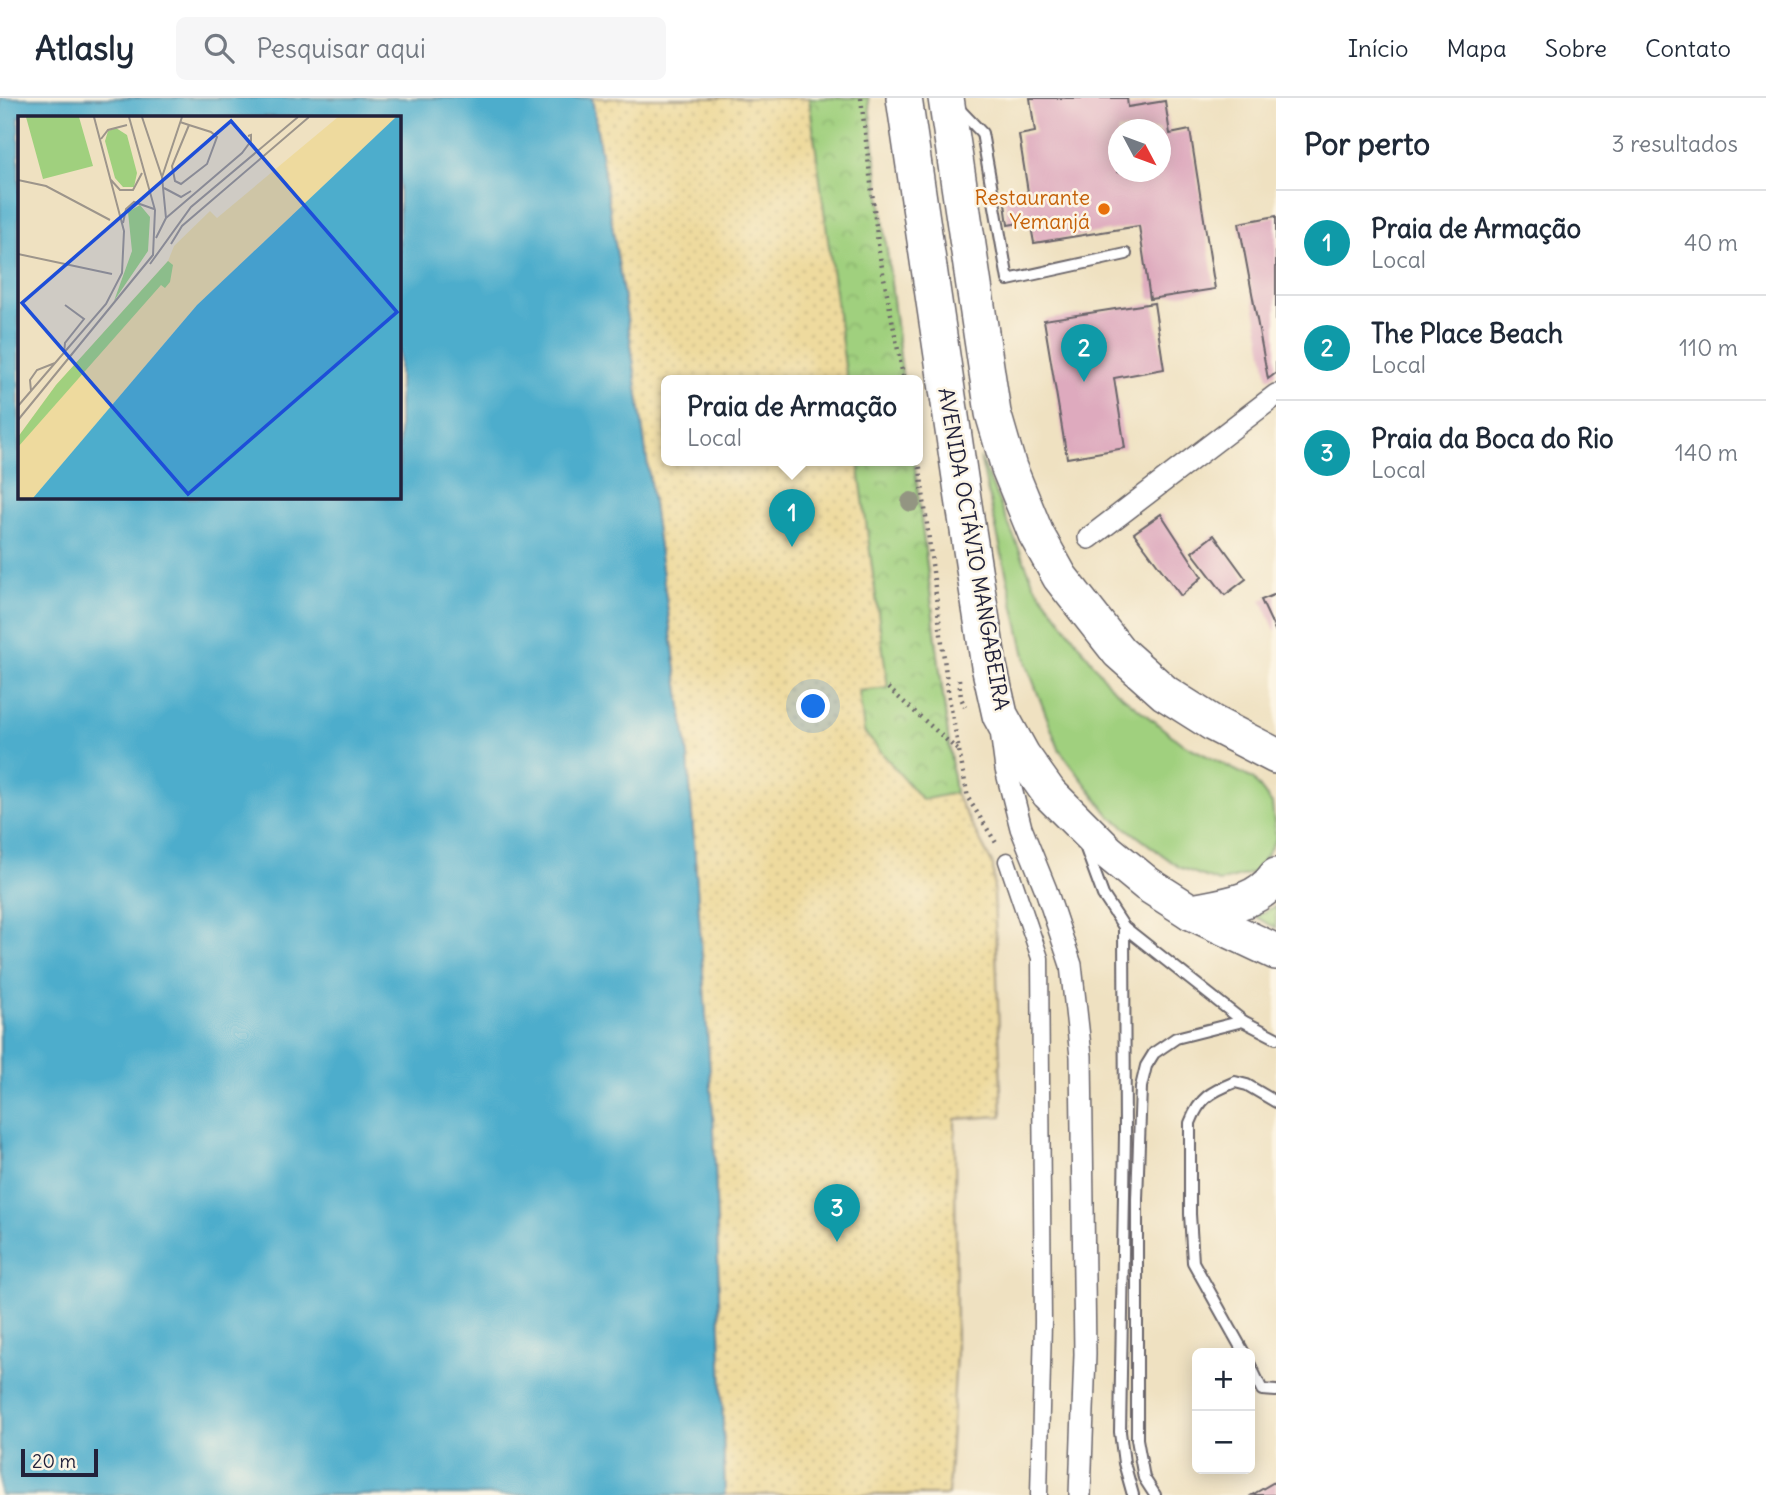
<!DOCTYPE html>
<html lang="pt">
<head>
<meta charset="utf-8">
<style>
  body { margin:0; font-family:Delius,sans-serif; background:#f6f6f7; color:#1f2937 }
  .controls { position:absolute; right:21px; bottom:21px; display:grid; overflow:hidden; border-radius:10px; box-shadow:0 4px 18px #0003 }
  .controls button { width:63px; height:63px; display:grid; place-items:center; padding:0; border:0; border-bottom:2px solid #e0e1e3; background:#fff; color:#1f2937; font:35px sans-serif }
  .compass { position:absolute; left:1108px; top:21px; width:63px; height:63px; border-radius:50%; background:#fff; box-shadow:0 4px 18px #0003; rotate:131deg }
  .scale { position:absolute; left:21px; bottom:18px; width:77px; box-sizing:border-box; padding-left:7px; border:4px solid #22223b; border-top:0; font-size:19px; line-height:24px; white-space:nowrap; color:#22223b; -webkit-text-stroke:5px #fcf5e5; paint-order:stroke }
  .you { position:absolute; left:814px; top:609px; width:24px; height:24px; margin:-18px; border:5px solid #fff; border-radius:50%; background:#1a73e8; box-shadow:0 0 0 10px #1a73e833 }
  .badge { display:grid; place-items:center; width:46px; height:46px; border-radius:50%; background:#b5179e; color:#fff; font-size:23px; font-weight:700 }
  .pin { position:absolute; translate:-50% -58px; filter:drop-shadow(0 2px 4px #0008) }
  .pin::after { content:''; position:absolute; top:37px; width:24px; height:21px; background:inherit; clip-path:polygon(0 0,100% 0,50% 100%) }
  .popup { position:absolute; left:661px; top:277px; width:262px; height:91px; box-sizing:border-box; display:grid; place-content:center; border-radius:10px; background:#fff; filter:drop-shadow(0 2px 5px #0005); font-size:23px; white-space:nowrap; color:#747a83 }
  .popup b { font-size:26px; color:#1f2937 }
  .popup::after { content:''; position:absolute; left:50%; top:100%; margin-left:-14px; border:14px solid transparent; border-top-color:#fff }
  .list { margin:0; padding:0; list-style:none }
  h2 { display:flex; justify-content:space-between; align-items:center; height:91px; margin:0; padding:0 28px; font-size:30px }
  h2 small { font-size:23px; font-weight:400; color:#747a83 }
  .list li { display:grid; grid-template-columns:46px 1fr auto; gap:21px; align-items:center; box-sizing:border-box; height:105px; padding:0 28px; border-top:2px solid #e0e1e3 }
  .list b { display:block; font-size:26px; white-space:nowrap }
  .list p { margin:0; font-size:23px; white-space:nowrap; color:#747a83 }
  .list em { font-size:23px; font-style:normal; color:#747a83 }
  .icon { flex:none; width:38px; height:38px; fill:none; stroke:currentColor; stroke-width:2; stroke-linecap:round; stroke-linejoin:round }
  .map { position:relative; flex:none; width:1276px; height:1397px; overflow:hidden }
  header { display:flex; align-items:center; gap:42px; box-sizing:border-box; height:98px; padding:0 35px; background:#fff; border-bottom:2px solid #e0e1e3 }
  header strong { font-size:33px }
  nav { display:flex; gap:38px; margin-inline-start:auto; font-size:24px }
  .search { width:490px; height:63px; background:#f6f6f7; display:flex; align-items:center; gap:18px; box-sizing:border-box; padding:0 24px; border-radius:10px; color:#747a83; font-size:26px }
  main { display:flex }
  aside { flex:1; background:#fff }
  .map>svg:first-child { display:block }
</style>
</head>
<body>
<header>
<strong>Atlasly</strong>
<div class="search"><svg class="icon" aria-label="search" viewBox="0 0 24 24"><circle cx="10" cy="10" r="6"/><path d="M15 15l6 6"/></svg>Pesquisar aqui</div>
<nav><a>Início</a><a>Mapa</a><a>Sobre</a><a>Contato</a></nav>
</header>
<main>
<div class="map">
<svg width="1276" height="1397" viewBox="0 0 1276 1397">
  <defs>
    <pattern id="sand-dots" width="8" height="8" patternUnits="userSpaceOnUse" patternTransform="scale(1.75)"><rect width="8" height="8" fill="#eeda9e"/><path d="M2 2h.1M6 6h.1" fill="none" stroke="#ccbb89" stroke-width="1.8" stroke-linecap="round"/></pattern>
    <pattern id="park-crowns" width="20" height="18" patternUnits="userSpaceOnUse" patternTransform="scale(1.75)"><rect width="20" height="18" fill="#a0d07e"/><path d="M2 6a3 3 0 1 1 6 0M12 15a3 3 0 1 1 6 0" fill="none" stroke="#8ab26e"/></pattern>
  </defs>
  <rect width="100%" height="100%" fill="#fcf5e5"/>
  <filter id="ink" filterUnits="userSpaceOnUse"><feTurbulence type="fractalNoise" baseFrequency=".0143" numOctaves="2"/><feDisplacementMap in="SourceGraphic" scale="14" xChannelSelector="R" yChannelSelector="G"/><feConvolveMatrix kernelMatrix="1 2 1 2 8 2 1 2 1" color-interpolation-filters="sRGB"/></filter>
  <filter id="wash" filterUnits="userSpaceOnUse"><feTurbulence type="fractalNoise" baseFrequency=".00686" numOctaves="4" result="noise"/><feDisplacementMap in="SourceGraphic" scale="28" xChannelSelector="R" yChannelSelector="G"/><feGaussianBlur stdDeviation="1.57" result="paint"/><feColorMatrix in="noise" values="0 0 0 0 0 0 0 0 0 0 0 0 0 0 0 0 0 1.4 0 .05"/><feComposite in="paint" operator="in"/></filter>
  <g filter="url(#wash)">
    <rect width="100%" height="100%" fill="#efe1c1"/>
    <g fill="#a0d07e" stroke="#61795c" stroke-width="2">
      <polygon points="980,359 1034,486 1110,588 1181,645 1253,681 1272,706 1276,741 1256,774 1219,784 1179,769 1110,718 1059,651 1027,567"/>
      <polygon points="1276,808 1276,830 1255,818"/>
    </g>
    <polygon fill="url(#sand-dots)" stroke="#887e6c" stroke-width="2" points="592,0 868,0 903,283 666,283 666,363 914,363 955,695 993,767 1002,1018 955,1021 956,1256 948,1397 725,1397 714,1032 688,659 630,239"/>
    <g fill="url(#park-crowns)" stroke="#61795c" stroke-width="2">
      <polygon points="809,0 868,0 903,283 847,283"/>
      <polygon points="858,363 914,363 955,695 922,702 864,634 859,593 888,590"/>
    </g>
    <path fill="#4dadcc" stroke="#386884" stroke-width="2" fill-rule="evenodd" d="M0 0H592L630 239 688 659 714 1032 725 1397H0ZM19 19H399V399H19Z"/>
    <g id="blocks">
      <g fill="#deaabe" fill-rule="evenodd">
        <path d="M1030 0H1127L1128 9 1165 3 1170 36 1190 32 1215 191 1150 201 1139 128 1034 145 1030 123 1008 127 1004 98 1028 94 1019 37 1035 34ZM1118 32H1160V74H1118Z"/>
        <polygon points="1276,118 1276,275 1268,281 1239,125"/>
        <polygon points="1154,205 1164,271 1114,280 1125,350 1067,360 1044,222"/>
        <polygon points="1161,416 1202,479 1181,498 1134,435"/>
        <polygon points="1214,437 1246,481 1225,497 1192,454"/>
        <polygon points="1276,496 1276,534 1261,502"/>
        <polygon points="1276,1383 1276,1397 1252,1397"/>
      </g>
    </g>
  </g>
  <g filter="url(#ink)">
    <use href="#blocks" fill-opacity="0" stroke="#6a656a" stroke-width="2"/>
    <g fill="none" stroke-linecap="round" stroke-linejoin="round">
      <g stroke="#6a656a" stroke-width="14">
        <g id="service">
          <polyline points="958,10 982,35 1008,182 1126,156"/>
          <polyline points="1085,748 1103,797 1124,829 1243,923 1276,940"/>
          <polyline points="1124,829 1125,1036 1120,1334 1124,1365 1133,1397"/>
          <path d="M1244 1255 1193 1164 1190 1116V1025C1200 999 1211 994 1235 984L1247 987 1276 1004"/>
          <polyline points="1250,1267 1262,1292 1276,1293"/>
          <polyline points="1155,1397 1144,1380 1137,1341 1137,1101 1141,989 1146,968 1154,955 1176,940 1243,923"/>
        </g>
      </g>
      <g stroke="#6a656a" stroke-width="19">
        <polyline id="pedestrian" points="1007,763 1040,860 1043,1224 1039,1397"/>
      </g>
      <g stroke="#6a656a" stroke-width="24">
        <g id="minor">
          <polyline points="1089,440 1276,297"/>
          <polyline points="1001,633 1006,671 1021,730 1046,792 1071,867 1081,958 1085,1256 1080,1397"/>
        </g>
      </g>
      <g stroke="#6a656a" stroke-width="38">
        <g id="primary">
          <polyline points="904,0 963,400 989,568 1000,617 1022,657 1049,695 1108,754 1147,786 1191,814 1276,854"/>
          <polyline points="946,0 993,315 1009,370 1036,436 1060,479 1119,554 1165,595 1214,626 1276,658"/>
          <path d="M1191 814C1222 808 1257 806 1276 778"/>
        </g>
      </g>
      <g stroke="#6a656a" stroke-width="4.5" stroke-dasharray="2 5" stroke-linecap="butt">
        <polyline points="861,0 879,154 904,283"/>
        <polyline points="918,355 949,600 968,700 998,748"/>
        <polyline points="959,581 961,600 965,609"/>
        <polyline points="888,590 960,654"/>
      </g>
      <use href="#service" stroke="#fff" stroke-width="10"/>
      <use href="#pedestrian" stroke="#fff" stroke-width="16"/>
      <use href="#minor" stroke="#fff" stroke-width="21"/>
      <use href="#primary" stroke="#fff" stroke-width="35"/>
    </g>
    <circle fill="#939582" cx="911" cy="404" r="10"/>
  </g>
  <circle fill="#e8710a" stroke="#fcf5e5" stroke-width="2.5" cx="1104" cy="111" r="7"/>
  <g text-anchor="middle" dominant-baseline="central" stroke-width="5" stroke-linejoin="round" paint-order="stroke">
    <g font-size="21" fill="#c56008" stroke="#fcf5e5" text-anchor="end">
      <text x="1090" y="99">Restaurante<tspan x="1090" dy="24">Yemanjá</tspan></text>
    </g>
    <g font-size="21" fill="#22223b" stroke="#fcf5e5">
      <text transform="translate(974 451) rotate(80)">AVENIDA OCTÁVIO MANGABEIRA</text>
    </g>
  </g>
  <g transform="translate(18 18)">
    <rect width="383" height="383" fill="#efe1c1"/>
    <path d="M8 1H61L75 50 25 63ZM98 12 109 19 119 57 116 71H105L97 62 87 25 90 15ZM122 89 132 101 130 135 96 185 114 135 110 96Z" fill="#a0d07e"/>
    <path d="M320 1H378L179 189 15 382H0V321L38 269 150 145 156 130 192 95 199 102Z" fill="#eeda9e"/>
    <path d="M150 145 155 149 152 166 147 172 143 169 0 331V321L38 269Z" fill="#a0d07e"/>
    <path d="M378 1H384L383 382H15L179 189Z" fill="#4dadcc"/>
    <path fill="none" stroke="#9d958b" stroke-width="2" d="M124 1 144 61M162 6 171 9 193 16 199 21 189 48 163 68 157 65 154 50 171 9M83 23 90 14 109 9M0 64 28 70 92 104M93 64 102 74H115L124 57M146 72 163 81 173 75M148 102 224 37 233 25V19L230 20M105 107 108 93 116 86 136 93M138 122 148 102 144 61 164 1M153 128 164 110 291 1M0 138 94 158M132 148 173 91 280 1M46 237 47 227 66 203 47 189M13 275 12 264 19 254 37 247M0 290 88 188 104 157 106 115 76 1M0 304 135 139 137 94 111 1"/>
    <path fill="#1d4ed8" fill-opacity="0.15" stroke="#1d4ed8" stroke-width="3.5" d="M213 5 379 196 170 378 4 187Z"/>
    <rect width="383" height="383" fill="none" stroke="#22223b" stroke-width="3.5"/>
  </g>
</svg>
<div class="controls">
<button>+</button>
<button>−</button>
</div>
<svg class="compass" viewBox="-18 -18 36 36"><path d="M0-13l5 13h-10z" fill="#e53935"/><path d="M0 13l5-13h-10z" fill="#747a83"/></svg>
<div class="scale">20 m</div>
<div class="you"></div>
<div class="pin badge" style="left:792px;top:449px;background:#0f9aa8">1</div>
<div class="popup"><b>Praia de Armação</b>Local</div>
<div class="pin badge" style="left:1084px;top:284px;background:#0f9aa8">2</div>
<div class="pin badge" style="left:837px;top:1144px;background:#0f9aa8">3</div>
</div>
<aside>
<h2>Por perto<small>3 resultados</small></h2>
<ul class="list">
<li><span class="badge" style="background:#0f9aa8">1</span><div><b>Praia de Armação</b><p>Local</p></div><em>40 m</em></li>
<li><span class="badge" style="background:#0f9aa8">2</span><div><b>The Place Beach</b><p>Local</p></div><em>110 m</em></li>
<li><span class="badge" style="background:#0f9aa8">3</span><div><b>Praia da Boca do Rio</b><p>Local</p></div><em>140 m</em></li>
</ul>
</aside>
</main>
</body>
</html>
